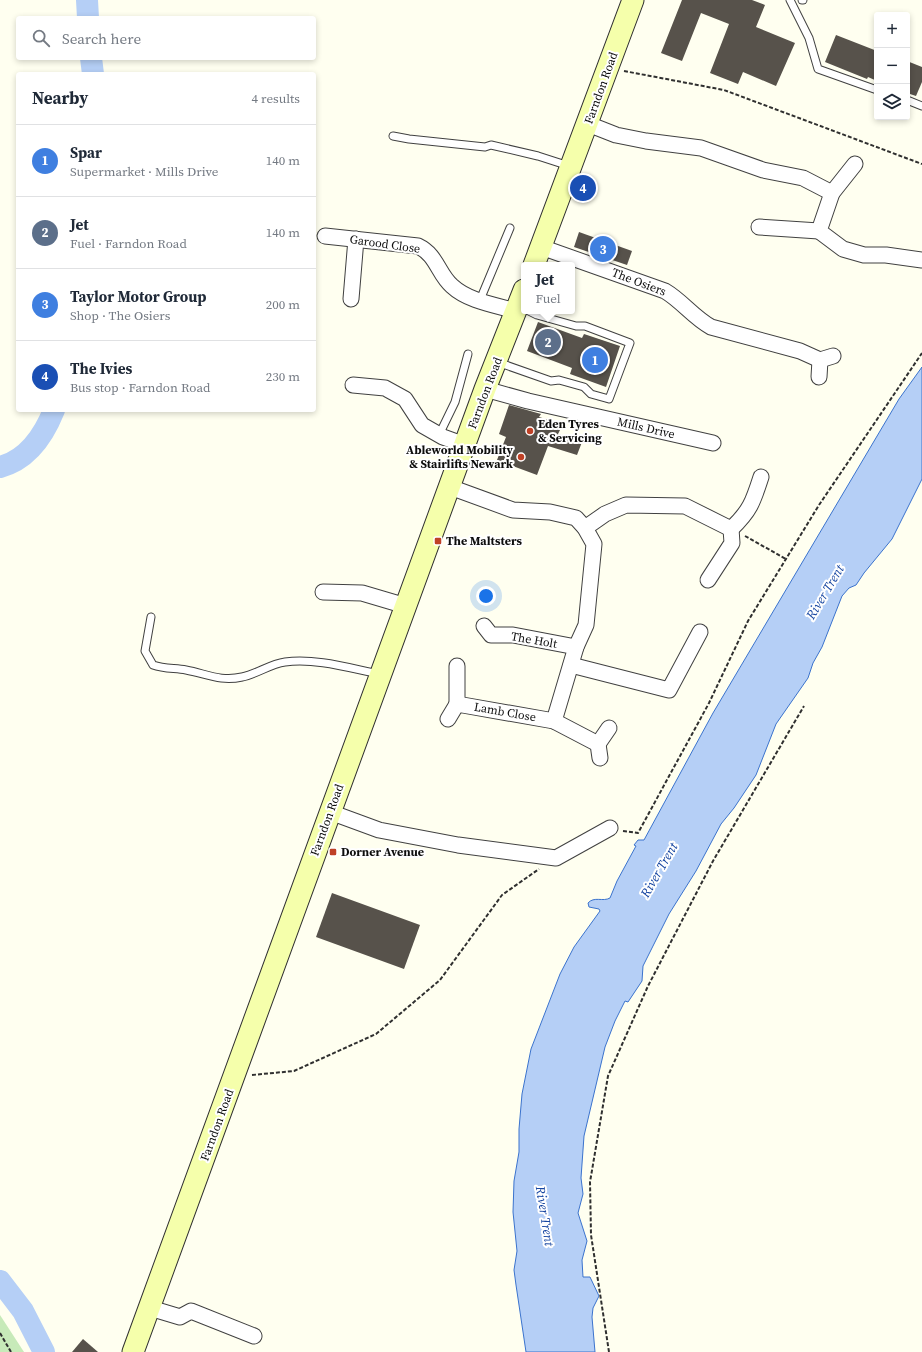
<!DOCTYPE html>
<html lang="en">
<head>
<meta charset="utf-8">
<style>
  body { margin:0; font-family:"Source Serif 4",serif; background:#f6f6f7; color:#1f2937 }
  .controls { position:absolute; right:12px; top:12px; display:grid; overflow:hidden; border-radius:4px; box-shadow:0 2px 6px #0003 }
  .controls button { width:36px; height:36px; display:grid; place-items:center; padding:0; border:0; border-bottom:1px solid #e0e1e3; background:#fff; color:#1f2937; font:20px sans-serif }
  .you { position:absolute; left:486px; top:596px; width:14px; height:14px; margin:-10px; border:3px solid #fff; border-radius:50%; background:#1a73e8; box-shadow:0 0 0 6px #1a73e833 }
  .badge { display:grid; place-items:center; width:26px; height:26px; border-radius:50%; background:#b45309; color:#fff; font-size:13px; font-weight:700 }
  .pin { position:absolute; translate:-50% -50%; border:2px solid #fff; box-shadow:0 1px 4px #0006 }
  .popup { position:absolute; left:521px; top:262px; width:54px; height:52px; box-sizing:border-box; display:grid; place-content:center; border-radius:4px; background:#fff; filter:drop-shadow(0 1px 3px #0005); font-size:13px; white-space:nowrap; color:#747a83 }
  .popup b { font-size:15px; color:#1f2937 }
  .popup::after { content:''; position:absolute; left:50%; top:100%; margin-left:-8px; border:8px solid transparent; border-top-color:#fff }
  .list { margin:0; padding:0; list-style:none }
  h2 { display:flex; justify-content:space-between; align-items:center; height:52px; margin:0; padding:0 16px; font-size:17px }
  h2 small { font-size:13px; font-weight:400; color:#747a83 }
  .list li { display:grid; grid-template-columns:26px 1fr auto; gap:12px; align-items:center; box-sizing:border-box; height:72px; padding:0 16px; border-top:1px solid #e0e1e3 }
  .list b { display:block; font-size:15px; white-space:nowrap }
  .list p { margin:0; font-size:13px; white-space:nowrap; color:#747a83 }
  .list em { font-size:13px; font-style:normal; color:#747a83 }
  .icon { flex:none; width:22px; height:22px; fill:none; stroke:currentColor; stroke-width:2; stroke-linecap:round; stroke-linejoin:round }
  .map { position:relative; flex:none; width:922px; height:1352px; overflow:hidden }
  .search { position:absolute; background:#fff; box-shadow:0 2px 6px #0003; left:16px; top:16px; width:300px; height:44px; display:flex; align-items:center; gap:10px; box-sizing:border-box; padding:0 14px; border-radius:4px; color:#747a83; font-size:15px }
  .panel { position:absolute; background:#fff; box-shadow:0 2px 6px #0003; left:16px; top:72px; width:300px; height:340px; border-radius:4px }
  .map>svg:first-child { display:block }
</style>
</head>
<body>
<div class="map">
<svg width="922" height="1352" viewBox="0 0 922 1352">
  <rect width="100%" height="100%" fill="#fffff0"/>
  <polygon fill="#c7eab9" points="0,1315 24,1352 0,1352"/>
  <path fill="#b5cff6" stroke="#3b73cd" d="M922 367V479L892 539 864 573 856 585 849 588 842 596 822 647 813 663 808 678 776 724 756 775 734 808 721 824 696 871 669 914 643 966 642 981 628 1002 625 1001 615 1021 605 1047 584 1136 581 1178 583 1194 578 1213 587 1241 582 1260 583 1277H590L599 1296 593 1308 592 1317 595 1352H526L516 1285 514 1270 517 1251 513 1212 514 1181 519 1152V1129L522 1094 531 1049 560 974 574 947 600 911 599 909 589 907 588 903C594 896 603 902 610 898L617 881 636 846 634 845 638 840H644L713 713 899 399Z"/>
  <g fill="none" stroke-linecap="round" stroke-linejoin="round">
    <g stroke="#b5cff6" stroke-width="22">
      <polyline points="87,0 88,18"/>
      <polyline points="91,58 93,74"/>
      <path d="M0 467C27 460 44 435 54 410"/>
      <polyline points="0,1281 23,1311 44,1352"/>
    </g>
  </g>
  <g fill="#57524b">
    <polygon points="682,0 752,0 765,5 756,27 795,43 776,86 743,72 738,84 710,73 729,24 701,13 682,61 661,53"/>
    <polygon points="836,35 877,51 877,81 868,77 867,79 825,62"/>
    <polygon points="907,61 922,67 922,82 916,96 907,93"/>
    <polygon points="579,232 632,251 627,265 574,247"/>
    <polygon points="538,322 582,338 584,334 620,346 606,387 570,374 572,368 527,351"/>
    <polygon points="509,405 541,414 539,417 549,420 547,424 561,428 558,434 582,442 577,455 548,446 537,475 497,460 506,437 499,434"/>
    <polygon points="332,893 420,925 404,969 316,937"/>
    <polygon points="83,1339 98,1352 72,1352"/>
  </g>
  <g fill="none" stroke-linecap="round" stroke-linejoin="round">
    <g stroke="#414141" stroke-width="9">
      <g id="service">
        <polyline points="790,0 809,38 818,69 877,90"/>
        <polyline points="802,0 803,0"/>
        <polyline points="907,100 922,106"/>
        <polyline points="393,136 409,139 485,147 491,145 538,156 569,166"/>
        <polyline points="480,300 510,228"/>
        <polyline points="497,362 551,381 559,380 584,387 591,394 609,399 630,343 585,326 576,326 537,315 529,311"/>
        <polyline points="439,435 455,402 468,354"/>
        <path d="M151 617 145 651 153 665C164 669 175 668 186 670 207 674 221 682 242 677 257 674 270 664 285 662 316 658 349 668 379 674"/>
      </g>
    </g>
    <g stroke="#414141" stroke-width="17">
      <g id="minor">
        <polyline points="588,124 616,135 646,141 701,148 763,170 803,178 832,193"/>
        <polyline points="855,164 832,193 819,231 843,249 864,255 886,255 922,260"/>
        <polyline points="759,227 819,231"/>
        <path d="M325 236 418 246C437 255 438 274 452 286 468 301 495 305 516 311"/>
        <path d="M541 247 665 291C682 301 693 317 711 327L800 351 820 360 833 356"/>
        <polyline points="351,299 356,239"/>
        <polyline points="819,377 820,360"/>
        <polyline points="353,385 385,388 405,399 422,425 443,437 465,445"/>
        <polyline points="485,389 528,401 713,443"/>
        <polyline points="450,487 513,510 550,512 576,518 585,528 594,544 586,625 576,647 554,721"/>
        <path d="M585 528 605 514 626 505 685 506 731 529C750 511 753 502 761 477"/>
        <polyline points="708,580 732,543 731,529"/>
        <polyline points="323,592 362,593 406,606"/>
        <polyline points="484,626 491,635 513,635 576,647"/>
        <polyline points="571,665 669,690 700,632"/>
        <polyline points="457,704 457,666"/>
        <polyline points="448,719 457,704 554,721 598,744 600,758"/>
        <polyline points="598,744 609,728"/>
        <polyline points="330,812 379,830 458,845 556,858 610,828"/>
        <polyline points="150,1308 180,1317 191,1311 254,1336"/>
      </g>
    </g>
    <g stroke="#303030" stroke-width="23">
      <g id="secondary">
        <polyline points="534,265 633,0"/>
        <polyline points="133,1352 485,389 524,290"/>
      </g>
    </g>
    <g stroke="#303030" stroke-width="2" stroke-dasharray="4 2" stroke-linecap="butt">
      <polyline points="624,71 724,90 922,164"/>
      <polyline points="745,536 786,559"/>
      <polyline points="623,831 638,833 709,703 748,621 819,505 922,353"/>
      <polyline points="252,1075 294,1071 376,1034 440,980 502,895 539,869"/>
      <polyline points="0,1333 11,1352"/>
      <polyline points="609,1352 591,1235 590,1182 608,1076 648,986 713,861 804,706"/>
    </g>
    <use href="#service" stroke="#fff" stroke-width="7"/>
    <use href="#minor" stroke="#fff" stroke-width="15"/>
    <use href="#secondary" stroke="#f5ffab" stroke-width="21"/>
  </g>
  <g fill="#bf4126" stroke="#fff" stroke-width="1.5">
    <circle cx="530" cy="431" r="4"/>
    <circle cx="521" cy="457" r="4"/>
    <rect x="434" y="537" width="8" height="8" rx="2"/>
    <rect x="329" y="848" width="8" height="8" rx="2"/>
  </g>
  <g text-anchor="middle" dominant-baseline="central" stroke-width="4" stroke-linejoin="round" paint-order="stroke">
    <g font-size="12" fill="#0e0e0e" stroke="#fff">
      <text transform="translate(601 88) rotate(-70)">Farndon Road</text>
      <text transform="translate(385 244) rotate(8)">Garood Close</text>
      <text transform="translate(639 282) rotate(21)">The Osiers</text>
      <text transform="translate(485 393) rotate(-69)">Farndon Road</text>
      <text transform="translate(646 428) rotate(13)">Mills Drive</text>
      <text transform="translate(534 640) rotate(10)">The Holt</text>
      <text transform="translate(505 712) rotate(10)">Lamb Close</text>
      <text transform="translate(327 820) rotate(-70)">Farndon Road</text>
      <text transform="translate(217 1125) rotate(-70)">Farndon Road</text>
    </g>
    <g font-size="12" font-weight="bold" fill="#0e0e0e" stroke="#fff" text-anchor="start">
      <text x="538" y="424">Eden Tyres<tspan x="538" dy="14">&amp; Servicing</tspan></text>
      <text x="513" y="450" text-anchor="end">Ableworld Mobility<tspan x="513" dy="14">&amp; Stairlifts Newark</tspan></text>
      <text x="446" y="541">The Maltsters</text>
      <text x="341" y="852">Dorner Avenue</text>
    </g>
    <g font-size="13" font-style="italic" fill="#1746a1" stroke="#fff">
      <text transform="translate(825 592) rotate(-59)">River Trent</text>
      <text transform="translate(659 870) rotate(-60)">River Trent</text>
      <text transform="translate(545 1216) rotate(81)">River Trent</text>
    </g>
  </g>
</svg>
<div class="controls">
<button>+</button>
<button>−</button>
<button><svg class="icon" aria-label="layers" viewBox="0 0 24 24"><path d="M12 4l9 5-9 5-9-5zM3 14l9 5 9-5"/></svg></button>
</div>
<div class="you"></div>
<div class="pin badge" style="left:595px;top:360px;background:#3f7fe0">1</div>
<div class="pin badge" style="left:548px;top:342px;background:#5c6f8a">2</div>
<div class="popup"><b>Jet</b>Fuel</div>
<div class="pin badge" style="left:603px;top:249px;background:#3f7fe0">3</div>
<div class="pin badge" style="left:583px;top:188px;background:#1a4fb4">4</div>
<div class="search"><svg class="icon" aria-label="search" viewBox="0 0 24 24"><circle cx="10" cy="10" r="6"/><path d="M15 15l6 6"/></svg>Search here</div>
<section class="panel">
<h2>Nearby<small>4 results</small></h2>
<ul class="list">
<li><span class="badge" style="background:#3f7fe0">1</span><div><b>Spar</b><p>Supermarket · Mills Drive</p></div><em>140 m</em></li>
<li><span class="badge" style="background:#5c6f8a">2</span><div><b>Jet</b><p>Fuel · Farndon Road</p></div><em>140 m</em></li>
<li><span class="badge" style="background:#3f7fe0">3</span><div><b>Taylor Motor Group</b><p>Shop · The Osiers</p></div><em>200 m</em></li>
<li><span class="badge" style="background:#1a4fb4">4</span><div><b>The Ivies</b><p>Bus stop · Farndon Road</p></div><em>230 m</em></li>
</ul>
</section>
</div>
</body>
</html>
